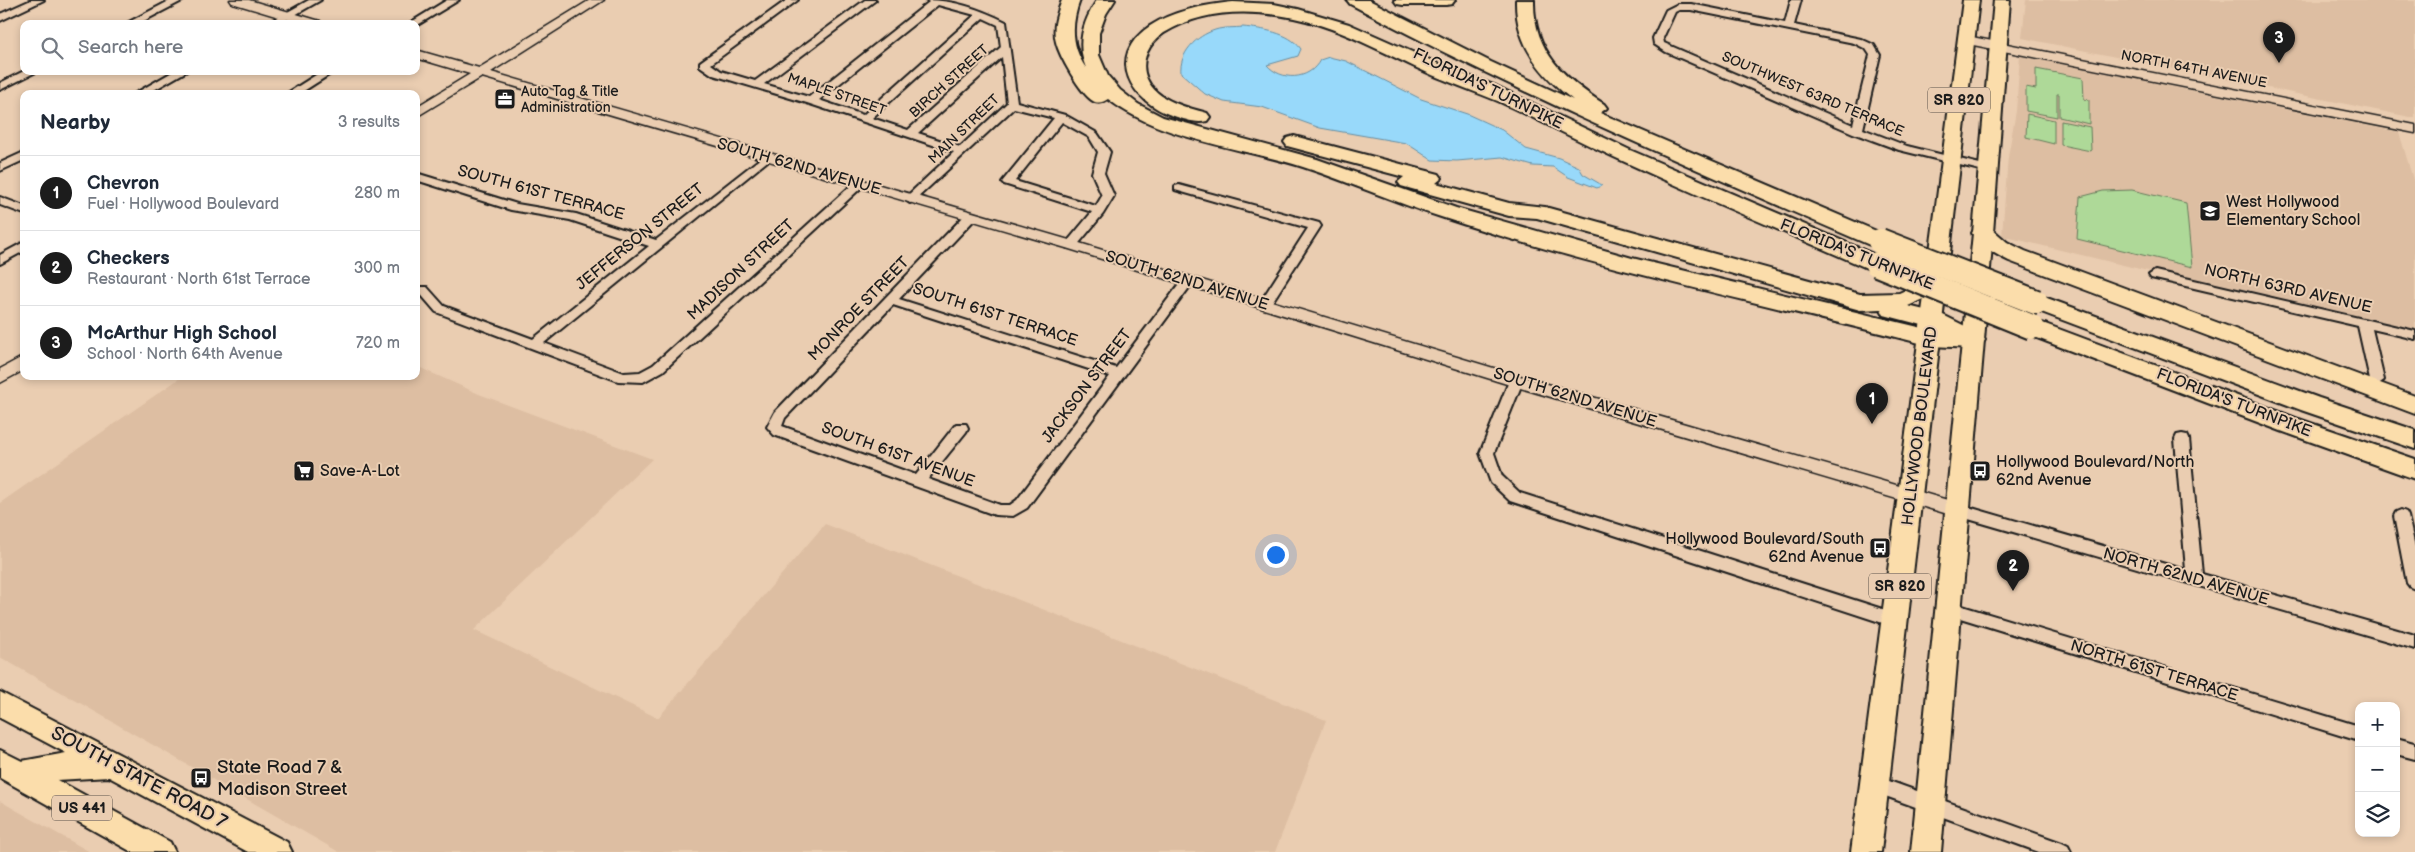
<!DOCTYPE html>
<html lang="en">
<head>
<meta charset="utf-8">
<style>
  body { margin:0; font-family:"Balsamiq Sans",sans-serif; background:#f6f6f7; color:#1f2937 }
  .controls { position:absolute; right:15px; bottom:15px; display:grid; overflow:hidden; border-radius:10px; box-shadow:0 2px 8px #0003 }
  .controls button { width:45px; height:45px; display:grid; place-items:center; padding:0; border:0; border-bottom:1px solid #e0e1e3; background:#fff; color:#1f2937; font:25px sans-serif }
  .you { position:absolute; left:1275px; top:554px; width:18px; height:18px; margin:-12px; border:4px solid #fff; border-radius:50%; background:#1a73e8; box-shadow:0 0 0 8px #1a73e833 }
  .badge { display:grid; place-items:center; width:32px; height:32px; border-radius:50%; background:#1c1c1c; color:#fff; font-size:16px; font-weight:700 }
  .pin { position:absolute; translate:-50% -41px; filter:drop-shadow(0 1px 2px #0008) }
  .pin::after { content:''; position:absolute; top:26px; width:18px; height:15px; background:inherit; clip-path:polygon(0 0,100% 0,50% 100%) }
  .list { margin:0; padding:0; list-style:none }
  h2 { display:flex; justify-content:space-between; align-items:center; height:65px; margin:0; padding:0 20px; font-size:21px }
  h2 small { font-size:16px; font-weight:400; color:#747a83 }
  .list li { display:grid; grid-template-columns:32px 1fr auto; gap:15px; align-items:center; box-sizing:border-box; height:75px; padding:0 20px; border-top:1px solid #e0e1e3 }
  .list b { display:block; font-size:19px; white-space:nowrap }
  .list p { margin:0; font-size:16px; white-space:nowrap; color:#747a83 }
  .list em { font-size:16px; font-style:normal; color:#747a83 }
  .icon { flex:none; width:28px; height:28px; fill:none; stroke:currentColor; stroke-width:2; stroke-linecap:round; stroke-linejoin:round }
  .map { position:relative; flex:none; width:2415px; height:852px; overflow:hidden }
  .search { position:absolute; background:#fff; box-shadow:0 2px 8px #0003; left:20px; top:20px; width:400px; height:55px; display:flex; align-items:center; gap:12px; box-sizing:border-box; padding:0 18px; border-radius:10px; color:#747a83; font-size:19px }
  .panel { position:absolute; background:#fff; box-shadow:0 2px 8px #0003; left:20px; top:90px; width:400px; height:290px; border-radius:10px }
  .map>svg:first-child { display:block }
</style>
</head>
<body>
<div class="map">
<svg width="2415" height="852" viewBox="0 0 2415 852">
  <rect width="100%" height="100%" fill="#eacdb1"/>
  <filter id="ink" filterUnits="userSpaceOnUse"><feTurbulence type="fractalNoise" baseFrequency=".02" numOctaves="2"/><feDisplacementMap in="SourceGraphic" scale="10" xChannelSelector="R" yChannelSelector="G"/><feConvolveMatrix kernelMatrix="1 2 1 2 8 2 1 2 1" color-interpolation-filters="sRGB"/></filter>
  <g filter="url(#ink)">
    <g fill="#ddbea2">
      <polygon points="2026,0 2415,0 2415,118 2022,38"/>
      <polygon points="2020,56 2399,132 2415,186 2415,335 2002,236 2008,157 2016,111"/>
      <polygon points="416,366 479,394 652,459 474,630 658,718 825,524 1326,720 1275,852 339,852 0,657 0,503 183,376 416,376"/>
      <polygon points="0,801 90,852 0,852"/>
    </g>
    <g fill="#aed998" stroke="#657a5a">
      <polygon points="2036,69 2083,78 2084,99 2089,100 2089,124 2059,117 2059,94 2057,94 2057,117 2026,111 2026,87 2036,89"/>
      <polygon points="2027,114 2054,120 2054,144 2026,137"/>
      <polygon points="2061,121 2090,127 2091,151 2061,145"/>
      <polygon points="2132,190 2186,203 2192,267 2077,239 2080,197 2103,191"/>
    </g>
    <path fill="#98d9fa" stroke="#668da1" d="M1243 27C1262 29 1289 32 1301 49L1298 56 1267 65C1281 81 1309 81 1320 60L1329 57 1346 61 1421 99 1467 114 1502 130 1526 149 1559 158 1579 167 1583 174 1602 185 1597 188 1568 177 1553 167 1533 166 1502 157 1457 161 1432 160 1406 143 1320 128 1262 107 1224 102 1205 94 1181 73C1179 53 1196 36 1215 30 1224 27 1235 28 1243 27Z"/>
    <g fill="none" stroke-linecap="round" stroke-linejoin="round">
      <g stroke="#1c1c1c" stroke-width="4">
        <g id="minor">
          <polygon points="31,0 44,0 0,21 0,14"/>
          <polygon points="171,0 184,0 138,24 125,24"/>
          <polygon points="309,0 321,0 279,24 266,24"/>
          <polygon points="447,0 459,0 416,26 416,24 408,24"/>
          <path d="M787 0H798L711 64 721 71 755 81 865 0H876L764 84 809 97 929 2 927 0C955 0 982 10 1006 22L1017 102 1065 115 1097 133 1110 152 1104 173 1114 196 1103 214 1075 248H1067L1065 245 1067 242 1092 212 1004 184 1002 182 1054 118 1014 108 914 201 910 203 904 199 906 197 954 152 807 103 713 75 700 66V62ZM938 5 975 15 863 115 819 100ZM983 18 998 25 1001 47 908 130 872 118ZM1002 57 1007 103 960 147 918 133ZM1062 122 1089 137 1098 152 1092 173 1102 196 1096 206 1015 181Z"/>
          <path d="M1791 0H1801L1794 25 1861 39 1874 45 1880 55 1863 129 1907 146 1992 167V171L1988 172 1899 150 1853 133 1666 52 1654 44 1653 38 1666 10 1678 4H1691L1785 23ZM1679 10H1691L1854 43 1866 49 1870 55 1853 125 1664 43 1663 38 1675 12Z"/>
          <polygon points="24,71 38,71 0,90 0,83"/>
          <polygon points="174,71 187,71 147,94 134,94"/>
          <polygon points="322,71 335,71 299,94 286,94"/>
          <polygon points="24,152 24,160 0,171 0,163"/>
          <polygon points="766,154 772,157 770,159 544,343 624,373 640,372 653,365 856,181 864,181 864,185 663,371 643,382 618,381 436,312 417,290 419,287 427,287 444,306 533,339 649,246 570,220 511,210 416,180 416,173 517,204 576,214 656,240"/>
          <polygon points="1179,185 1319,223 1321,226 1269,307 1265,308 1259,304 1308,228 1175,190 1175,186"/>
          <polygon points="0,197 24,206 24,214 0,205"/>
          <path d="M970 213 974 214 976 217 974 220 899 299 1116 368 1184 278 1188 277 1194 281 1027 508 1013 516 995 515 774 435 767 427 775 412 966 214ZM893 305 1110 376 1017 500 1010 505H1000L928 479 966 432 968 428 966 424H956L916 475 782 426 785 418Z"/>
          <polygon points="24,242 24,251 0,264 0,255"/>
          <polygon points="2155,271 2415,331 2415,339 2372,329 2384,380 2377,385 2370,380 2358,326 2151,278 2149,275"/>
          <polygon points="1516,376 1523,381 1494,453 1502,476 1520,493 1901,615 1903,620 1901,625 1895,627 1510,501 1491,483 1480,453 1509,381"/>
          <polygon points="2182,434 2187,435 2189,439 2202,574 2415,635 2415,649 1958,516 1953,514 1951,510 1953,506 1958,504 2186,570 2175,439 2177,435"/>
          <polygon points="2401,510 2406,512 2408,516 2415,547 2415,589 2410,587 2407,583 2394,516 2396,512"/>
          <polygon points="1949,602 2359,726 2359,741 1944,613 1941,608 1944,603"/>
          <polygon points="2396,738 2415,743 2415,759 2396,754"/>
          <polygon points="1875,776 2062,843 2068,846 2071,852 2039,852 1869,790 1866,784 1869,778"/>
        </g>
      </g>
      <g stroke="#1c1c1c" stroke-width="3">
        <g id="tertiary">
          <polygon points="230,0 249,0 320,21 322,24 302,24 232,3"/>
          <polygon points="590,0 604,0 491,72 1076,242 1520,376 1958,503 1965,505 1967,510 1965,515 1958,517 1510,385 1066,248 482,77 416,117 416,107 470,74 416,58 416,50 479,68"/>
          <polygon points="1967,36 2415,125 2415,133 1963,43 1961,40"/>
          <polygon points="24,356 24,370 0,383 0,369"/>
        </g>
      </g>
      <g stroke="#1c1c1c" stroke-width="4">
        <polygon id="primary" points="0,692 287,842 292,852 248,852 109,777 57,780 170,842 175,852 132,852 0,778 0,750 22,761 66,753 0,718"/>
      </g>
      <g stroke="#1c1c1c" stroke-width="4">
        <g id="trunk">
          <polygon points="1963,0 1979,0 1881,852 1851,852"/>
          <polygon points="1994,0 2010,0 1993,233 1941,852 1911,852 1973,233"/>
        </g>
      </g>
      <g stroke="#1c1c1c" stroke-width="4">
        <g id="motorway">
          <path d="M1062 0H1080C1071 24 1071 46 1086 68 1076 43 1083 22 1097 0H1115L1106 14 1099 33V55L1108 76 1120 90 1138 104 1163 117 1317 159 1456 208 1632 258 1931 330H1934L1926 326 1884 315 1881 309 1860 310 1537 218 1509 216 1401 186 1398 182 1404 177 1287 146 1284 142 1287 138 1294 136 1439 174 1442 178 1436 183 1509 203 1545 207 1860 294 1899 293 1908 289 1927 259 1935 257 1943 259 1946 264 1924 299 1908 306 1941 314 1981 334 1985 340 1981 346 1973 348 1931 346C1768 304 1601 270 1441 217 1394 202 1349 182 1303 167 1240 147 1160 140 1108 99 1104 102 1098 104 1093 101 1081 94 1059 56 1056 42 1052 27 1057 14 1062 0Z"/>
          <path d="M1347 0H1369L1491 62 1573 100C1540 75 1515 43 1516 0H1534C1533 51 1564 78 1604 104L1607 108 1600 113 1888 236 1891 241 1888 246 1880 248 1872 246C1696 170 1520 94 1350 4Z"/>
          <polygon points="1394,0 1455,0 1452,4 1446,5 1403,5 1397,4"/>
          <path d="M1233 2 1274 4 1298 9 1349 24 1455 71 1496 86 1630 150 1885 259 1888 264 1885 269 1877 271 1869 269C1785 232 1700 197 1616 158 1577 140 1539 120 1500 102 1481 94 1461 87 1442 79 1393 59 1346 29 1294 18 1250 9 1203 9 1164 33 1149 43 1139 61 1147 79 1157 101 1186 107 1207 113L1210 117 1207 121C1196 124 1184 119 1174 116 1131 102 1104 57 1150 26 1174 10 1205 5 1233 2Z"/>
          <path d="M1983 226 1991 228 2007 242 2025 251 2415 396V414L2009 261C1995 254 1981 246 1972 233L1975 228Z"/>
          <polygon points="2036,294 2319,398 2415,430 2415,449 2301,410 2028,307 2025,302 2028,297"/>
          <polygon points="2032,319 2299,419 2415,459 2415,479 2281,431 2024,333 2020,327 2024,321"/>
        </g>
      </g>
      <use href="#minor" fill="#eacdb1" fill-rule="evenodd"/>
      <use href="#tertiary" fill="#eacdb1" fill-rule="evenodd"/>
      <use href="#primary" fill="#fbddab" fill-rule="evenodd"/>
      <use href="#trunk" fill="#fbddab" fill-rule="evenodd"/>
      <use href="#motorway" fill="#fbddab" fill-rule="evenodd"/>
      <g stroke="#1c1c1c" stroke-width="28" stroke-linecap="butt">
        <g id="motorway-bridge">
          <polyline points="1880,241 2036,302"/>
          <polyline points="1877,264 2032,327"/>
        </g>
      </g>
      <use href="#motorway-bridge" stroke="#fbddab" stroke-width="24"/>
    </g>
  </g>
  <defs>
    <g id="office-square" transform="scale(1.125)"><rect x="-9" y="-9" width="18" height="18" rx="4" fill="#1c1c1c" stroke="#eacdb1"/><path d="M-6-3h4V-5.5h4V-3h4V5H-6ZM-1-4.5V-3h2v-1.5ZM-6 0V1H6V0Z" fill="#fff"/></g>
    <g id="school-square" transform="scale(1.125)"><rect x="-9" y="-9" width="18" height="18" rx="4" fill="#1c1c1c" stroke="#eacdb1"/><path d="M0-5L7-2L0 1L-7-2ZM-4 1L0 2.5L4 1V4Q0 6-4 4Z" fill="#fff"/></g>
    <g id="supermarket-square" transform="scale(1.125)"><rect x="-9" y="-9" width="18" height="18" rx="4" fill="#1c1c1c" stroke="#eacdb1"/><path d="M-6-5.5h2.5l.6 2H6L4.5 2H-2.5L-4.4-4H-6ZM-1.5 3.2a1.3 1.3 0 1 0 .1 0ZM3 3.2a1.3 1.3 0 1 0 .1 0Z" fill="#fff"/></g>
    <g id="bus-square" transform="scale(1.125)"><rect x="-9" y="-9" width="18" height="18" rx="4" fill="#1c1c1c" stroke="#eacdb1"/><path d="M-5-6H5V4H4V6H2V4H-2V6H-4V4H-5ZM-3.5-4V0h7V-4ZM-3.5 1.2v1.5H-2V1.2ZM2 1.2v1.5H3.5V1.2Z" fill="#fff"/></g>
  </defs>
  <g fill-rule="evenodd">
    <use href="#office-square" x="505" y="99"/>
    <use href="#school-square" x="2210" y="211"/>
    <use href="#supermarket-square" x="304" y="471"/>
    <use href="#bus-square" x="1980" y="471"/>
    <use href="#bus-square" x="1880" y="548"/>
    <use href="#bus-square" x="201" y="778"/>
  </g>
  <g text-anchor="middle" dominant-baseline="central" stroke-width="4" stroke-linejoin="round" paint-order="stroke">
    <g font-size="14" fill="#1c1c1c" stroke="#eacdb1">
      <text transform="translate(2194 69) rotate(11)">NORTH 64TH AVENUE</text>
      <text transform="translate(949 81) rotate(-42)">BIRCH STREET</text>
      <text transform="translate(837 94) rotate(19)">MAPLE STREET</text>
      <text transform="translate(1813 94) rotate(23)">SOUTHWEST 63RD TERRACE</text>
      <text transform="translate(964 129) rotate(-44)">MAIN STREET</text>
    </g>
    <g font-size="14" fill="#1c1c1c" stroke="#eacdb1" text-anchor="start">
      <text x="521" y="91">Auto Tag &amp; Title<tspan x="521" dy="16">Administration</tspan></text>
    </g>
    <g fill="#eacdb1" stroke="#5a5149" stroke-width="1">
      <rect x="1928" y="87.5" width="62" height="25" rx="4"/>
      <rect x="1869" y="573.5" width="62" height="25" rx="4"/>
      <rect x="52" y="795.5" width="60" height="25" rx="4"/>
    </g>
    <g font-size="15" font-weight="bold" fill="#1c1c1c">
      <text x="1959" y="100">SR 820</text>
      <text x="1900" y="586">SR 820</text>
      <text x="82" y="808">US 441</text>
    </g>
    <g font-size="16" fill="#1c1c1c" stroke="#eacdb1">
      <text transform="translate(1488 89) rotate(26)">FLORIDA'S TURNPIKE</text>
      <text transform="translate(799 167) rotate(16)">SOUTH 62ND AVENUE</text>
      <text transform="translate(541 193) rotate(15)">SOUTH 61ST TERRACE</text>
      <text transform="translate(640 237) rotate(-39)">JEFFERSON STREET</text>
      <text transform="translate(1857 255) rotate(22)">FLORIDA'S TURNPIKE</text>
      <text transform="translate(741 270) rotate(-43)">MADISON STREET</text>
      <text transform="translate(1187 281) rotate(17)">SOUTH 62ND AVENUE</text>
      <text transform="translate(2288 289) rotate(13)">NORTH 63RD AVENUE</text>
      <text transform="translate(859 309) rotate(-46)">MONROE STREET</text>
      <text transform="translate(995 315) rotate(18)">SOUTH 61ST TERRACE</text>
      <text transform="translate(1087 386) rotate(-53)">JACKSON STREET</text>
      <text transform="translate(1575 398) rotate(17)">SOUTH 62ND AVENUE</text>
      <text transform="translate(2234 403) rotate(21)">FLORIDA'S TURNPIKE</text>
      <text transform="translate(1920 426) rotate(-83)">HOLLYWOOD BOULEVARD</text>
      <text transform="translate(898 455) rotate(20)">SOUTH 61ST AVENUE</text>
      <text transform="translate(2186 577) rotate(16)">NORTH 62ND AVENUE</text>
      <text transform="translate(2154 671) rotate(17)">NORTH 61ST TERRACE</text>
    </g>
    <g font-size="16" fill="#1c1c1c" stroke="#eacdb1" text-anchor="start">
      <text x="2226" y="202">West Hollywood<tspan x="2226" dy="18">Elementary School</tspan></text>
      <text x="1996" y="462">Hollywood Boulevard/North<tspan x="1996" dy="18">62nd Avenue</tspan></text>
      <text x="320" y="471">Save-A-Lot</text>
      <text x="1864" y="539" text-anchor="end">Hollywood Boulevard/South<tspan x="1864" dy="18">62nd Avenue</tspan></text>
    </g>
    <g font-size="19" fill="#1c1c1c" stroke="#eacdb1" text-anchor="start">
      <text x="217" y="767">State Road 7 &amp;<tspan x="217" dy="22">Madison Street</tspan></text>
    </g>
    <g font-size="19" fill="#1c1c1c" stroke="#eacdb1">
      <text transform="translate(139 778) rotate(28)">SOUTH STATE ROAD 7</text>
    </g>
  </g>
</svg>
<div class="controls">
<button>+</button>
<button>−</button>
<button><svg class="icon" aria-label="layers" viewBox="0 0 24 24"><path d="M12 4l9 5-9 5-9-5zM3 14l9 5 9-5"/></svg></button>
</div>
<div class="you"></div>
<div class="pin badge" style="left:1872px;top:424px">1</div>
<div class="pin badge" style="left:2013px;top:591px">2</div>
<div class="pin badge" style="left:2279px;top:63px">3</div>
<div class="search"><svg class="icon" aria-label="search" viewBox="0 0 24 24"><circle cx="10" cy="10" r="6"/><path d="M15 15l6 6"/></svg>Search here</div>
<section class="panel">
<h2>Nearby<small>3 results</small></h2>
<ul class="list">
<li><span class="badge">1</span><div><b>Chevron</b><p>Fuel · Hollywood Boulevard</p></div><em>280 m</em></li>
<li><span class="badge">2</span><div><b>Checkers</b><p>Restaurant · North 61st Terrace</p></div><em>300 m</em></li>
<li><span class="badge">3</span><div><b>McArthur High School</b><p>School · North 64th Avenue</p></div><em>720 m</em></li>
</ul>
</section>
</div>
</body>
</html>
